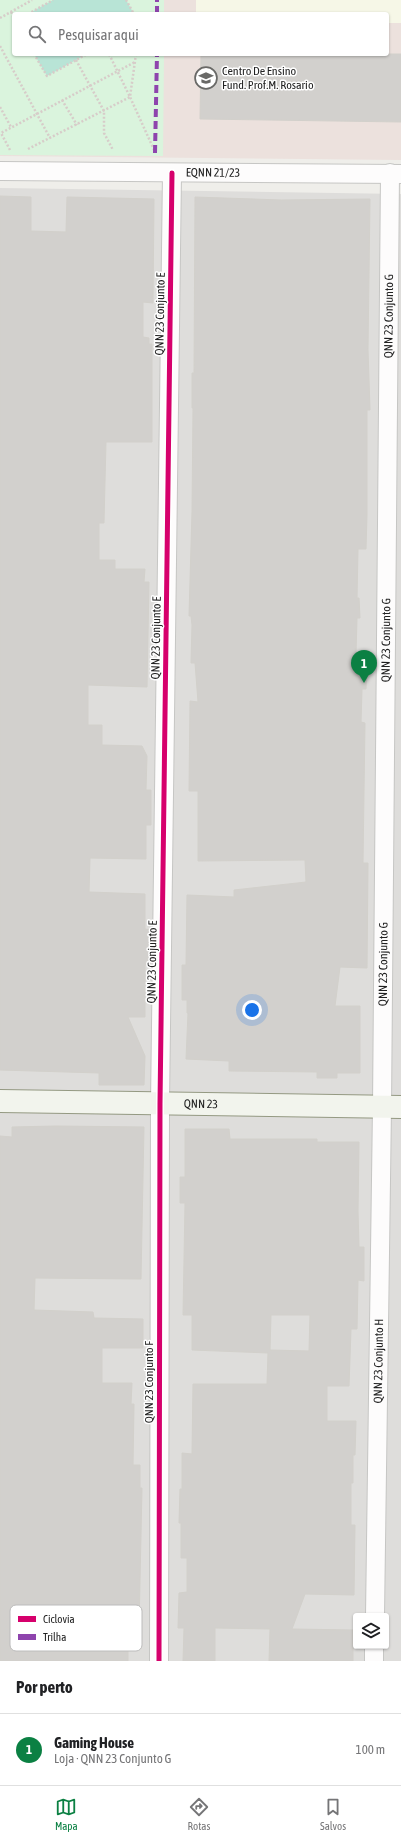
<!DOCTYPE html>
<html lang="pt">
<head>
<meta charset="utf-8">
<style>
  body { margin:0; font-family:"Asap Condensed",sans-serif; background:#f6f6f6; color:#202124 }
  .controls { position:absolute; right:12px; bottom:12px; display:grid; overflow:hidden; border-radius:4px; box-shadow:0 1px 3px #0004 }
  .controls button { width:36px; height:36px; display:grid; place-items:center; padding:0; border:0; border-bottom:1px solid #e0e0e0; background:#fff; color:#202124; font:20px sans-serif }
  .you { position:absolute; left:252px; top:1010px; width:14px; height:14px; margin:-10px; border:3px solid #fff; border-radius:50%; background:#1a73e8; box-shadow:0 0 0 6px #1a73e833 }
  .badge { display:grid; place-items:center; width:26px; height:26px; border-radius:50%; background:#0b8043; color:#fff; font-size:13px; font-weight:700 }
  .pin { position:absolute; translate:-50% -33px; filter:drop-shadow(0 1px 2px #0008) }
  .pin::after { content:''; position:absolute; top:21px; width:14px; height:12px; background:inherit; clip-path:polygon(0 0,100% 0,50% 100%) }
  .list { margin:0; padding:0; list-style:none }
  h2 { display:flex; justify-content:space-between; align-items:center; height:52px; margin:0; padding:0 16px; font-size:17px }
  h2 small { font-size:13px; font-weight:400; color:#757577 }
  .list li { display:grid; grid-template-columns:26px 1fr auto; gap:12px; align-items:center; box-sizing:border-box; height:72px; padding:0 16px; border-top:1px solid #e0e0e0 }
  .list b { display:block; font-size:15px; white-space:nowrap }
  .list p { margin:0; font-size:13px; white-space:nowrap; color:#757577 }
  .list em { font-size:13px; font-style:normal; color:#757577 }
  .icon { flex:none; width:22px; height:22px; fill:none; stroke:currentColor; stroke-width:2; stroke-linecap:round; stroke-linejoin:round }
  .map { position:relative; flex:none; width:401px; height:1661px; overflow:hidden }
  .search { position:absolute; background:#fff; box-shadow:0 1px 3px #0004; left:12px; right:12px; top:12px; height:44px; display:flex; align-items:center; gap:10px; box-sizing:border-box; padding:0 14px; border-radius:4px; color:#757577; font-size:15px }
  .sheet { height:124px; background:#fff }
  nav { display:flex; justify-content:space-around; align-items:center; box-sizing:border-box; height:56px; border-top:1px solid #e0e0e0; background:#fff; font-size:11px; color:#757577 }
  nav a { display:grid; justify-items:center; gap:2px }
  nav .on { color:#0b8043 }
  .map>svg:first-child { display:block }
</style>
</head>
<body>
<div class="map">
<svg width="401" height="1661" viewBox="0 0 401 1661">
  <rect width="100%" height="100%" fill="#efeeea"/>
  <path fill="#dedddb" fill-rule="evenodd" d="M0 188 401 194V1661H0ZM356 1616H386V1646H356Z"/>
  <path fill="#ece1dd" fill-rule="evenodd" d="M0 0H401V160L0 156ZM14 14H387V54H14Z"/>
  <polygon fill="#f6f7e7" points="196,0 401,0 401,23 387,23 387,14 196,14"/>
  <polygon fill="#daf4dd" points="0,0 164,0 164,14 14,14 14,54 164,54 163,156 0,155"/>
  <g fill="#b8e4d6">
    <polygon points="53,0 126,0 134,14 28,14"/>
    <polygon points="34,54 87,54 47,76"/>
  </g>
  <g fill="#d2d0cd" stroke="#d2d0cb" fill-rule="evenodd">
    <polygon points="201,54 401,54 401,122 200,119"/>
    <polygon points="0,196 31,197 31,231 66,232 67,197 154,199 153,303 143,302 143,337 149,338 149,344 152,344 152,442 106,442 104,523 99,523 99,560 115,560 115,569 145,569 144,582 149,582 147,687 88,685 88,725 102,725 102,745 142,746 147,756 146,790 151,790 151,825 146,825 146,859 90,858 89,892 145,894 145,929 151,930 151,965 145,965 145,1017 128,1017 145,1056 144,1085 99,1085 99,1073 0,1070"/>
    <polygon points="195,197 282,200 370,199 368,350 370,410 367,410 367,514 366,549 358,549 357,598 359,598 360,618 357,618 356,653 367,654 366,689 362,689 361,722 365,723 363,863 368,863 367,968 340,967 335,1006 360,1006 360,1073 337,1073 337,1078 317,1078 317,1072 229,1071 229,1061 186,1059 188,1013 187,1013 187,1000 182,1000 182,965 186,965 187,895 234,897 234,890 306,882 305,860 198,861 198,791 189,791 190,701 198,702 195,663 191,663 192,625 191,616 189,616 192,512 193,408 192,408 192,373 194,373"/>
    <polygon points="56,1126 144,1127 141,1279 35,1278 34,1310 93,1312 94,1318 143,1319 143,1348 102,1348 102,1383 132,1383 131,1404 134,1404 133,1465 140,1465 140,1488 142,1488 139,1628 128,1628 128,1661 0,1661 0,1136 12,1137 12,1127"/>
    <path d="M185 1129H229L230 1139H317V1142H359L358 1211 359 1247H364V1281L358 1280 357 1329H351L349 1386H327V1421H356L355 1455H353V1483H351V1525H355L354 1595 305 1594 292 1629 353 1630V1661H269L270 1629 215 1628V1661H183L184 1628H178L179 1593 187 1592V1558H181V1523H179L180 1489H182V1453L192 1454 193 1384H267L268 1353 192 1350V1315H183L185 1203H180V1177H185ZM271 1315H310L309 1351 270 1350Z"/>
  </g>
  <g fill="none" stroke-linecap="round" stroke-linejoin="round">
    <g stroke="#c6c6c4" stroke-width="20">
      <g id="street">
        <path id="s1" d="M0 171 401 174"/>
        <path id="s2" d="M375 1616 382 1107 390 173"/>
        <polyline points="159,1661 160,1104 172,173"/>
        <polyline points="374,1661 374,1646"/>
      </g>
    </g>
    <g stroke="#949982" stroke-width="24">
      <g id="secondary">
        <path id="s3" d="M0 1101 401 1107"/>
      </g>
    </g>
    <g stroke="#d7ccc9" stroke-width="2.5" stroke-dasharray="2 2" stroke-linecap="butt">
      <polyline points="126,0 134,14"/>
      <polyline points="11,12 14,18"/>
      <polyline points="28,14 53,0"/>
      <polyline points="0,18 32,0"/>
      <polyline points="0,46 50,138"/>
      <polyline points="34,54 47,76 87,54"/>
      <polyline points="136,54 130,97 155,152"/>
      <polyline points="76,60 104,111 104,133 113,150"/>
      <polyline points="62,100 77,125"/>
      <polyline points="0,107 11,127"/>
      <polyline points="28,149 130,97 109,54"/>
      <polyline points="10,150 1,133 135,62"/>
    </g>
    <use href="#street" stroke="#fdfcfc" stroke-width="18"/>
    <use href="#secondary" stroke="#f2f4ed" stroke-width="22"/>
    <g stroke="#8e44ad" stroke-width="4" stroke-dasharray="8 4" stroke-linecap="butt">
      <polyline points="157,14 157,0"/>
      <polyline points="155,153 157,54"/>
    </g>
    <g stroke="#fff" stroke-width="8">
      <polyline id="cycleway" points="159,1661 160,1104 172,173"/>
    </g>
    <use href="#cycleway" stroke="#d6006c" stroke-width="5"/>
  </g>
  <defs>
    <g id="school-ring" transform="scale(1.15)"><circle r="9.5" fill="#fff" stroke="#696967" stroke-width="1.5"/><path d="M0-5L7-2L0 1L-7-2ZM-4 1L0 2.5L4 1V4Q0 6-4 4Z" fill="#696967"/></g>
  </defs>
  <g fill-rule="evenodd">
    <use href="#school-ring" x="206" y="78"/>
  </g>
  <g text-anchor="middle" dominant-baseline="central" stroke-width="3" stroke-linejoin="round" paint-order="stroke">
    <g font-size="12" fill="#212121" stroke="#fff" text-anchor="start">
      <text x="222" y="71">Centro De Ensino<tspan x="222" dy="14">Fund. Prof.M. Rosario</tspan></text>
    </g>
    <g font-size="12" fill="#212121" stroke="#fff">
      <text stroke="none"><textPath href="#s1" startOffset="213">EQNN 21/23</textPath></text>
      <text transform="translate(160 314) rotate(-89)">QNN 23 Conjunto E</text>
      <text stroke="none"><textPath href="#s2" startOffset="1300">QNN 23 Conjunto G</textPath></text>
      <text transform="translate(156 638) rotate(-89)">QNN 23 Conjunto E</text>
      <text stroke="none"><textPath href="#s2" startOffset="976">QNN 23 Conjunto G</textPath></text>
      <text transform="translate(152 962) rotate(-89)">QNN 23 Conjunto E</text>
      <text stroke="none"><textPath href="#s2" startOffset="652">QNN 23 Conjunto G</textPath></text>
      <text stroke="none"><textPath href="#s3" startOffset="201">QNN 23</textPath></text>
      <text stroke="none"><textPath href="#s2" startOffset="255">QNN 23 Conjunto H</textPath></text>
      <text transform="translate(149 1382) rotate(-90)">QNN 23 Conjunto F</text>
    </g>
  </g>
  <rect x="10" y="1605" width="132" height="46" rx="6" fill="#fff" stroke="#bcbcbc" stroke-width="1"/>
  <rect x="18" y="1616" width="18" height="6" fill="#d6006c"/>
  <rect x="18" y="1634" width="18" height="6" fill="#8e44ad"/>
  <g font-size="11" fill="#212121">
    <text x="43" y="1623">Ciclovia</text>
    <text x="43" y="1641">Trilha</text>
  </g>
</svg>
<div class="controls">
<button><svg class="icon" aria-label="layers" viewBox="0 0 24 24"><path d="M12 4l9 5-9 5-9-5zM3 14l9 5 9-5"/></svg></button>
</div>
<div class="you"></div>
<div class="pin badge" style="left:364px;top:683px">1</div>
<div class="search"><svg class="icon" aria-label="search" viewBox="0 0 24 24"><circle cx="10" cy="10" r="6"/><path d="M15 15l6 6"/></svg>Pesquisar aqui</div>
</div>
<section class="sheet">
<h2>Por perto<small></small></h2>
<ul class="list">
<li><span class="badge">1</span><div><b>Gaming House</b><p>Loja · QNN 23 Conjunto G</p></div><em>100 m</em></li>
</ul>
</section>
<nav>
<a class="on"><svg class="icon" aria-label="map" viewBox="0 0 24 24"><path d="M3 6l6-2 6 2 6-2v14l-6 2-6-2-6 2zM9 4v14M15 6v14"/></svg>Mapa</a>
<a><svg class="icon" aria-label="directions" viewBox="0 0 24 24"><path d="M12 3l9 9-9 9-9-9zM9 14v-3h6M13 9l2 2-2 2"/></svg>Rotas</a>
<a><svg class="icon" aria-label="saved" viewBox="0 0 24 24"><path d="M7 4h10v16l-5-4-5 4z"/></svg>Salvos</a>
</nav>
</body>
</html>
